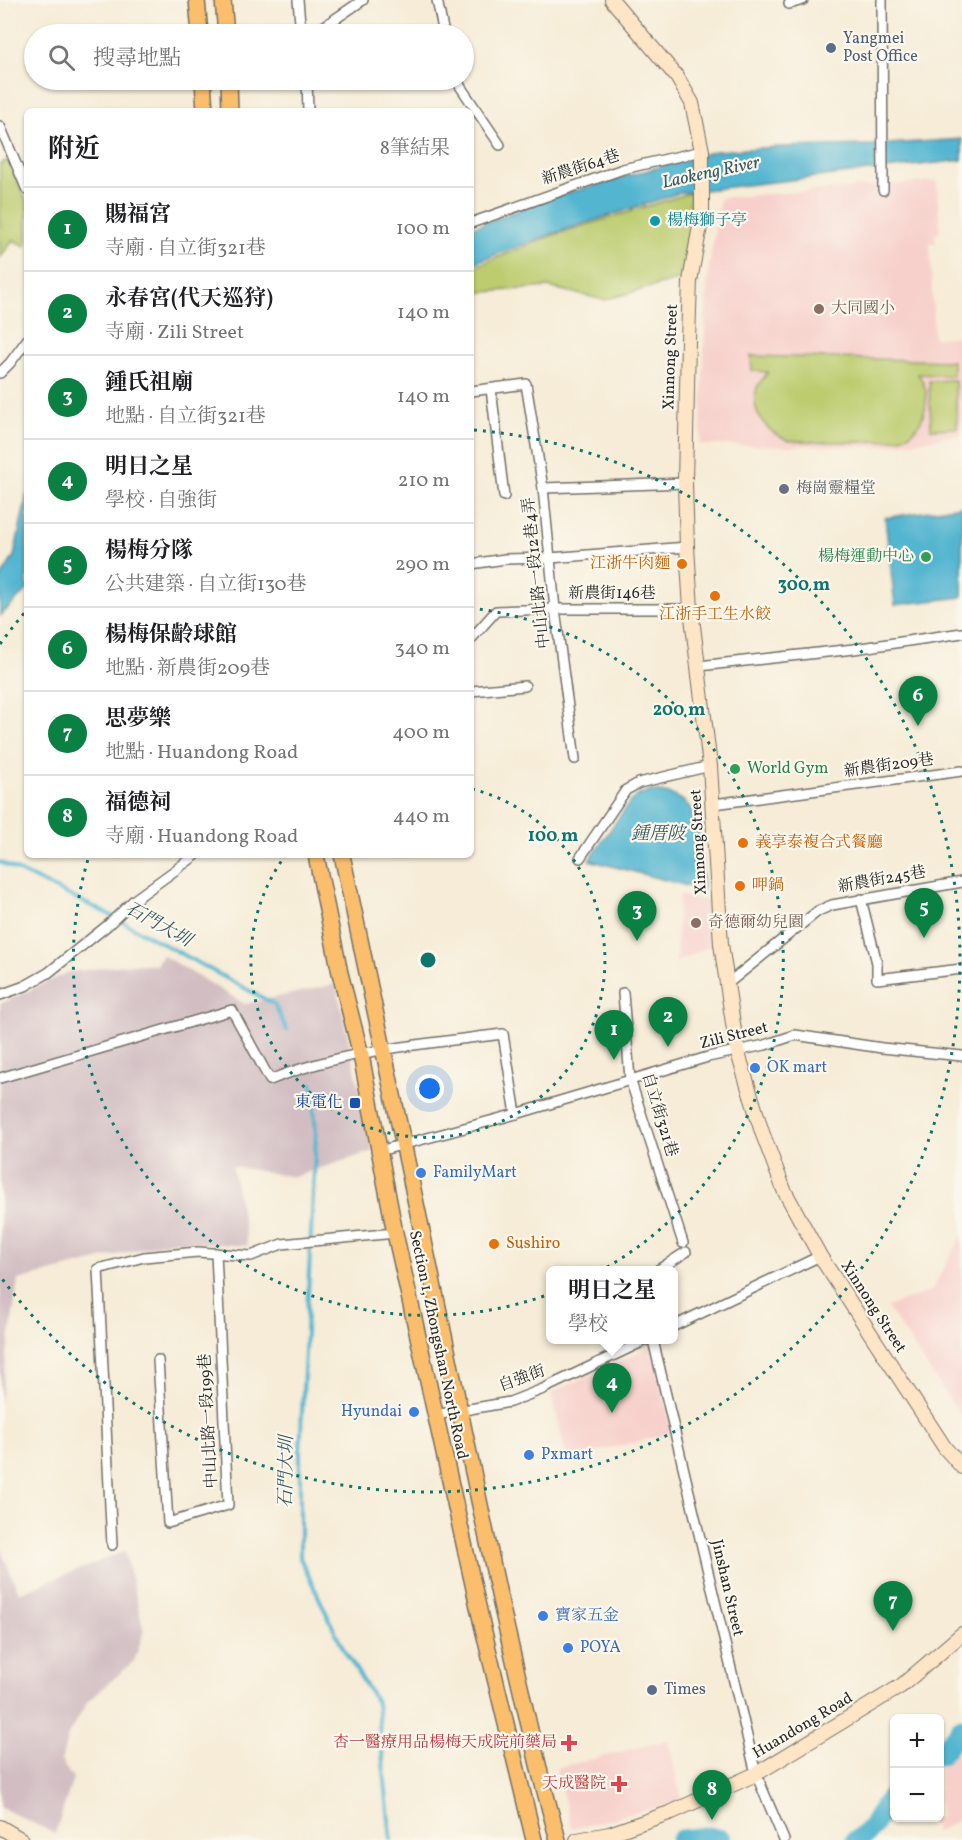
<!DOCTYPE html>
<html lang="zh-TW">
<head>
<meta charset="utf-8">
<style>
  body { margin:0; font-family:Vollkorn,"Noto Serif TC",serif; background:#f2f2f2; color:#202124 }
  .controls { position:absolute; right:18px; bottom:18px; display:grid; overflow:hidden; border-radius:9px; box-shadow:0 2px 4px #0004 }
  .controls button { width:54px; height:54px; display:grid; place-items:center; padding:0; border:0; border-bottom:2px solid #e0e0e0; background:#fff; color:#202124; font:30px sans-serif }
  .you { position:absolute; left:430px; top:1089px; width:21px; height:21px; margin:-15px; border:4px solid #fff; border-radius:50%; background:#1a73e8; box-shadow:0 0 0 9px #1a73e833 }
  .badge { display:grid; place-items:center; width:39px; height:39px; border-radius:50%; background:#0b8043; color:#fff; font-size:20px; font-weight:700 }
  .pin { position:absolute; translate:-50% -50px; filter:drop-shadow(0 2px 3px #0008) }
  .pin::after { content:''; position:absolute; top:32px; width:21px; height:18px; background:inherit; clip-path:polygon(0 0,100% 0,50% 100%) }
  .popup { position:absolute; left:546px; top:1266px; width:132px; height:78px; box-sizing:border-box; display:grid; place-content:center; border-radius:9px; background:#fff; filter:drop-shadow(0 2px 4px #0005); font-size:20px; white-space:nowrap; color:#757577 }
  .popup b { font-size:22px; color:#202124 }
  .popup::after { content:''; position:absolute; left:50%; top:100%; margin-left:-12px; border:12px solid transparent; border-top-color:#fff }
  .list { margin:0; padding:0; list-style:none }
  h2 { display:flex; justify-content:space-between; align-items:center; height:78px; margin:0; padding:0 24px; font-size:26px }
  h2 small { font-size:20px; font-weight:400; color:#757577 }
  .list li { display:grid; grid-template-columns:39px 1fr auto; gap:18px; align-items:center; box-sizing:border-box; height:84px; padding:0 24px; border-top:2px solid #e0e0e0 }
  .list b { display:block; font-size:22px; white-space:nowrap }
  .list p { margin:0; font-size:20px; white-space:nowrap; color:#757577 }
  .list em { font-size:20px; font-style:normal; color:#757577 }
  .icon { flex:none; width:33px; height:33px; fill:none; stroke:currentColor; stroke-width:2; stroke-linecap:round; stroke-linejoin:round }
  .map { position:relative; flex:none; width:962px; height:1840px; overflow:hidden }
  .search { position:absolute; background:#fff; box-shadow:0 2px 4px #0004; left:24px; top:24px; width:450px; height:66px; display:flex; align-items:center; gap:15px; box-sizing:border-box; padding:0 21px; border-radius:33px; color:#757577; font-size:22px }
  .panel { position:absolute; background:#fff; box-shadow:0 2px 4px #0004; left:24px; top:108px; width:450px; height:750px; border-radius:9px }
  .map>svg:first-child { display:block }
</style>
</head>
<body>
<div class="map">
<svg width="962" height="1840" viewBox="0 0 962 1840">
  <rect width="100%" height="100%" fill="#fbf7ec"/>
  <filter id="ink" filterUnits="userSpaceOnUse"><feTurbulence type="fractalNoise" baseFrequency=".0167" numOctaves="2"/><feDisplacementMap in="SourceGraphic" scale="12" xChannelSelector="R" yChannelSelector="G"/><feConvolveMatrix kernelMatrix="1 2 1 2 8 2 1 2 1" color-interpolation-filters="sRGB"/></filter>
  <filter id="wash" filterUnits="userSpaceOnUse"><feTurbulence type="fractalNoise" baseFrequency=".008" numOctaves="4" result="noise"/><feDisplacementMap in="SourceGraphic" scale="24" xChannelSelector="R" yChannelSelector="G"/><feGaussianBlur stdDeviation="1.35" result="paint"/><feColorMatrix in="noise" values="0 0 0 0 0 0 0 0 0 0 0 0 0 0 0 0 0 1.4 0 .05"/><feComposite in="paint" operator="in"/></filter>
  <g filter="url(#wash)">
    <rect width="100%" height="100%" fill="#f6ecd7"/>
    <g fill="#f7d0cb">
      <polygon points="937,181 940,231 935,235 936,243 930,243 934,338 960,336 962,435 877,447 700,445 707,282 720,198"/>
      <polygon points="679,895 714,902 715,945 705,948 676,963"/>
      <polygon points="962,1235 962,1418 887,1307 931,1291"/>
      <polygon points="652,1346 673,1433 567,1459 551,1393"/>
      <polygon points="668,1740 682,1801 572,1829 556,1768"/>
      <polygon points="957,1753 962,1762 962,1818 936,1832 929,1818 940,1818 940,1768"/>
    </g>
    <g fill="#d2bec2">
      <polygon points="162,955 245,1004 336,984 373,1151 294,1177 232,1166 248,1246 172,1241 18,1280 0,1404 0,1004 69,972 132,964 156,965"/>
      <polygon points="0,1547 19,1593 125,1551 144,1632 134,1661 88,1701 68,1735 61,1761 73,1779 55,1834 0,1807"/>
    </g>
    <g fill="#bccc6e" stroke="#747c4c" stroke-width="1.5">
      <polygon points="8,160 27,203 27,242 25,246 13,240 0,258 0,164"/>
      <polygon points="690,193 690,227 681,279 604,300 548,287 471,293 471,268 551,236"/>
      <path d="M751 356 953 361V376L918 374C926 385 928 395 925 409 923 419 917 430 908 435 892 445 810 442 788 440 767 433 749 412 757 388 759 382 765 377 768 372L752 371Z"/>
      <polygon points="955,380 957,428 931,429 929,381"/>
    </g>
    <g fill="#52b5d0" stroke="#3e707e" stroke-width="1.5">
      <polygon points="962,139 962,160 679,193 549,235 471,264 471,228 550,198 715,151 779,147 873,145"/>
      <polygon points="27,494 27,590 0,616 0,579 14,556"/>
      <polygon points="962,506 962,597 895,605 885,518"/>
      <path d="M652 791C675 793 689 800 698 821L703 890 589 860 630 802 639 795Z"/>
    </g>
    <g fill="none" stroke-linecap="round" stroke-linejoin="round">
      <g stroke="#52b5d0" stroke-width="4">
        <polyline points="0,862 108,914 274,1004 287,1030"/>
        <polyline points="312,1084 316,1133 300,1452 300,1558 344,1650 377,1703 391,1840"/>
      </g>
      <g stroke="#52b5d0" stroke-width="21">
        <polyline points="940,1755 962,1728"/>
        <polyline points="681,1840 709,1837 721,1840"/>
        <path d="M856 1840C877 1830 878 1809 894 1795"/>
      </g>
    </g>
  </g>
  <g filter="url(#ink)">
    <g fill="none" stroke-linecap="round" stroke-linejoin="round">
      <g stroke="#726f67" stroke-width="12">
        <g id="street">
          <polyline points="298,0 301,34"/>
          <polyline points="437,0 444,34"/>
          <polyline points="882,0 883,190"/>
          <polyline points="789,4 803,0"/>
          <polyline points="313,34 363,0"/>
          <polyline points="307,80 308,111"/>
          <polyline points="458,80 460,86 500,145"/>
          <polyline points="0,126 27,190"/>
          <polyline points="471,223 623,169 702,151"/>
          <polyline points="0,373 10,363 27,340"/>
          <polyline points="491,389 504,496"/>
          <polyline points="471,391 526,384 543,488 555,609 575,759"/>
          <polyline points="543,488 685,483"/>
          <polyline points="471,564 505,559 550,558 687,547"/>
          <polyline points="471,639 496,611 555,609 691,609"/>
          <polyline points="699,666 854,649 962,633"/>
          <polyline points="471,691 525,686"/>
          <polyline points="714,804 962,771"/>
          <polyline points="580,858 626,790 639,783 710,766"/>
          <polyline points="861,899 877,963 877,979 962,969"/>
          <polyline points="727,984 818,911 832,905 962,882"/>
          <polyline points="623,993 630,1079 683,1243"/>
          <polyline points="0,995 25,986 48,973 108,925 134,900 196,855"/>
          <path d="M0 1078 232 1010 270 1080C344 1050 424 1044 503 1034L516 1114"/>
          <polyline points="379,1151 516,1114 708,1057 765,1045 795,1035 882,1048 962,1056"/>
          <polyline points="658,1270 686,1252"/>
          <polyline points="674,1326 820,1256"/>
          <polyline points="653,1340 756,1774 784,1840"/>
          <polyline points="158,1360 168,1523 228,1505 216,1253"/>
          <polyline points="435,1415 510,1402 543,1389 646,1340"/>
          <polyline points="112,1545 98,1269 144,1257 198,1252 251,1256 282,1244 395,1233"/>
        </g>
      </g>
      <g stroke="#726f67" stroke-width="16">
        <g id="secondary">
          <polyline points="612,0 677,77 692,103 702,151 702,215 690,281 688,340 685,483 687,547 691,609 710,766 721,944 737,1050 762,1132 784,1190 820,1256 945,1448 962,1467"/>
          <polyline points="0,1827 22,1840"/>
          <polyline points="577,1840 609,1834 672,1812 756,1774 901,1686 962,1634"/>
        </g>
      </g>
      <g stroke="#726f67" stroke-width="18">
        <g id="primary">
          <polyline points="197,0 200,34"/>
          <polyline points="223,0 226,34"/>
          <polyline points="203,80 205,111"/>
          <polyline points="229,80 230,111"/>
          <polyline points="316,855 340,973 361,1055 395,1233 481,1620 534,1840"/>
          <polyline points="342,855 501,1604 540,1773 558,1840"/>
        </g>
      </g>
      <use href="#street" stroke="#fff" stroke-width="9"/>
      <use href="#secondary" stroke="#fde5c5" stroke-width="14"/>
      <use href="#primary" stroke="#fabe6d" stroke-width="15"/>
    </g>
  </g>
  <g fill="none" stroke="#0f766e" stroke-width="3" stroke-dasharray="3 6">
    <path d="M472 789A177 177 0 1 1 285 856"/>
    <path d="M471 608A355 355 0 1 1 89 856"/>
    <path d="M0 644A532 532 0 0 1 26 611M474 430A532 532 0 1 1 0 1276"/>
  </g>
  <g fill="#5c6f8a" stroke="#fbf7ec" stroke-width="2">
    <circle cx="831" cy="48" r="6"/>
    <circle cx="652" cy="1690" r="6"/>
  </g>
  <circle fill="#0f9aa8" stroke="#fbf7ec" stroke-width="2" cx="655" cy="221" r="6"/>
  <g fill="#8d6e63" stroke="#fbf7ec" stroke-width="2">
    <circle cx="819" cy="309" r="6"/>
    <circle cx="696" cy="923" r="6"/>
  </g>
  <circle fill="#6b7280" stroke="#fbf7ec" stroke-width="2" cx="784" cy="489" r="6"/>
  <g fill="#2e9e5b" stroke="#fbf7ec" stroke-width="2">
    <circle cx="926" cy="557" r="6"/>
    <circle cx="735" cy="769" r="6"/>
  </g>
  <g fill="#e8710a" stroke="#fbf7ec" stroke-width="2">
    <circle cx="682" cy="564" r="6"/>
    <circle cx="715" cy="596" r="6"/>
    <circle cx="743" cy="843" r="6"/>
    <circle cx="740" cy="886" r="6"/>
    <circle cx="494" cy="1244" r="6"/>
  </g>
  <g fill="#3f7fe0" stroke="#fbf7ec" stroke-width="2">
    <circle cx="755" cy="1068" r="6"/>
    <circle cx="421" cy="1173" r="6"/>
    <circle cx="414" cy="1412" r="6"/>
    <circle cx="529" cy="1455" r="6"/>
    <circle cx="543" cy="1616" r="6"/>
    <circle cx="568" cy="1648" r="6"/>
  </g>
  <rect fill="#1a4fb4" stroke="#fbf7ec" stroke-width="2" x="349" y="1097" width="12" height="12" rx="3"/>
  <g fill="#e0444e" stroke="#fbf7ec" stroke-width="2">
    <path d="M566 1734h6v6h6v6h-6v6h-6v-6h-6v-6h6z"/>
    <path d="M616 1775h6v6h6v6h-6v6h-6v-6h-6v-6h6z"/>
  </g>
  <g text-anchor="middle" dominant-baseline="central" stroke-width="4.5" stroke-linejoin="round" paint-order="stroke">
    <g font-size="16" fill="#4e5e75" stroke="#fbf7ec" text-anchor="start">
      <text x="843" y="39">Yangmei<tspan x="843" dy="18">Post Office</tspan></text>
      <text x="664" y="1690">Times</text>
    </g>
    <g font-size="16" fill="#2b2b2b" stroke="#fbf7ec">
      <text transform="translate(581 168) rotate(-18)">新農街64巷</text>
      <text transform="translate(671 357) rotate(-88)">Xinnong Street</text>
      <text transform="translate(537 573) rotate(-96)">中山北路一段12巷4弄</text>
      <text x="612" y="594">新農街146巷</text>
      <text transform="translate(889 766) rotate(-8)">新農街209巷</text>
      <text transform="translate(699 842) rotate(-93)">Xinnong Street</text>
      <text transform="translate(882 880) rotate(-10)">新農街245巷</text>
      <text transform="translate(734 1036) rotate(-14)">Zili Street</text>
      <text transform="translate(659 1115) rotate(73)">自立街321巷</text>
      <text transform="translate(873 1307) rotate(57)">Xinnong Street</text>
      <text transform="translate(438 1345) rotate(78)">Section 1, Zhongshan North Road</text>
      <text transform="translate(522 1379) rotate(-20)">自強街</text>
      <text transform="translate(209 1421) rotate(-93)">中山北路一段199巷</text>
      <text transform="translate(727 1588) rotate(77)">Jinshan Street</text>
      <text transform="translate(803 1726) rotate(-31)">Huandong Road</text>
    </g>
    <g font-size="16" fill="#0d838f" stroke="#fbf7ec" text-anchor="start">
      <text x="667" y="221">楊梅獅子亭</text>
    </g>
    <g font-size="16" fill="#785e54" stroke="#fbf7ec" text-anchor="start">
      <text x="831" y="309">大同國小</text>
      <text x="708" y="923">奇德爾幼兒園</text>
    </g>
    <g font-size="16" fill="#5b616d" stroke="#fbf7ec" text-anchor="start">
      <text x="796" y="489">梅崗靈糧堂</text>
    </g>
    <g font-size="16" fill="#27864d" stroke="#fbf7ec" text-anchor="end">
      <text x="914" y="557">楊梅運動中心</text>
      <text x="747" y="769" text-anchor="start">World Gym</text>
    </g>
    <g font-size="16" fill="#c56008" stroke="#fbf7ec" text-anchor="start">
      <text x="670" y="564" text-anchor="end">江浙牛肉麵</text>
      <text x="715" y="615" text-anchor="middle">江浙手工生水餃</text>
      <text x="755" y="843">義享泰複合式餐廳</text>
      <text x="752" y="886">呷鍋</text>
      <text x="506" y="1244">Sushiro</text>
    </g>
    <g font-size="16" fill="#366cbe" stroke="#fbf7ec" text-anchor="start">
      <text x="767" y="1068">OK mart</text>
      <text x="433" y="1173">FamilyMart</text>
      <text x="402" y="1412" text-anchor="end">Hyundai</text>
      <text x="541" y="1455">Pxmart</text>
      <text x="555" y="1616">寶家五金</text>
      <text x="580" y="1648">POYA</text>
    </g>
    <g font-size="16" fill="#164399" stroke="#fbf7ec" text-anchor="end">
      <text x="343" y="1103">東電化</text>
    </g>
    <g font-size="16" fill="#be3a42" stroke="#fbf7ec" text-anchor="end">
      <text x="557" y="1743">杏一醫療用品楊梅天成院前藥局</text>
      <text x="606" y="1784">天成醫院</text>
    </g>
    <g font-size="18" font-style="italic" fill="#395b65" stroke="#fbf7ec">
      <text transform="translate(711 173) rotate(-12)">Laokeng River</text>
      <text x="658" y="834">鍾厝陂</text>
      <text transform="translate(158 925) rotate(29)">石門大圳</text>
      <text transform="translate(287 1472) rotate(-89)">石門大圳</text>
    </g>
  </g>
  <circle cx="428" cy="960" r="9" fill="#0f766e" stroke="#fbf7ec" stroke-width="3"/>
  <g font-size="18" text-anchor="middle" font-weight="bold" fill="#0f766e" stroke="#fbf7ec" stroke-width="4.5" stroke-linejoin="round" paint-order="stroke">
    <text x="804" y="590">300 m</text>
    <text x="679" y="715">200 m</text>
    <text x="553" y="841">100 m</text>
  </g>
</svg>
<div class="controls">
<button>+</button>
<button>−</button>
</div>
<div class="you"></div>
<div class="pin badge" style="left:614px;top:1060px">1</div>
<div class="pin badge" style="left:668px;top:1047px">2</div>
<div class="pin badge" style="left:637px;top:941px">3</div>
<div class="pin badge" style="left:612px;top:1413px">4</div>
<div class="popup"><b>明日之星</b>學校</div>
<div class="pin badge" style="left:924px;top:938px">5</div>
<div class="pin badge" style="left:918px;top:726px">6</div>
<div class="pin badge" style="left:893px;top:1631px">7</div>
<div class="pin badge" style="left:712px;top:1820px">8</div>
<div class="search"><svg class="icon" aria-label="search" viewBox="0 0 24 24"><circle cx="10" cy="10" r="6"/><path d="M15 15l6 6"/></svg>搜尋地點</div>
<section class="panel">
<h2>附近<small>8筆結果</small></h2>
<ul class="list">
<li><span class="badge">1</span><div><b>賜福宮</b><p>寺廟 · 自立街321巷</p></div><em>100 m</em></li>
<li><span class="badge">2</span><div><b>永春宮(代天巡狩)</b><p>寺廟 · Zili Street</p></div><em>140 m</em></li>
<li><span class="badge">3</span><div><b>鍾氏祖廟</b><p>地點 · 自立街321巷</p></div><em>140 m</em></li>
<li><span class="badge">4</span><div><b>明日之星</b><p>學校 · 自強街</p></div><em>210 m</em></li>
<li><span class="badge">5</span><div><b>楊梅分隊</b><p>公共建築 · 自立街130巷</p></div><em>290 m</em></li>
<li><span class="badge">6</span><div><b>楊梅保齡球館</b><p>地點 · 新農街209巷</p></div><em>340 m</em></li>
<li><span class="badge">7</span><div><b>思夢樂</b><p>地點 · Huandong Road</p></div><em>400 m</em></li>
<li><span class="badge">8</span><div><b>福德祠</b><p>寺廟 · Huandong Road</p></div><em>440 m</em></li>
</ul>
</section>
</div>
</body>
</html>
